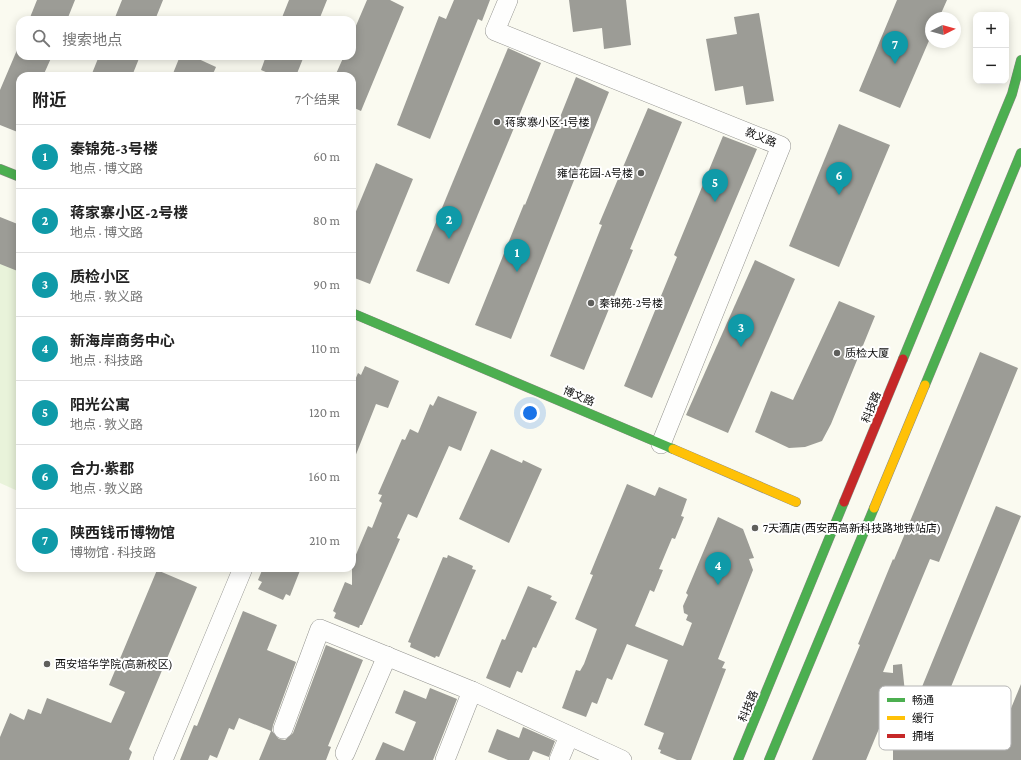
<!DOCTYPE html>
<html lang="zh">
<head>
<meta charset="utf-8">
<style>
  body { margin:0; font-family:"Crimson Pro","Noto Sans SC",serif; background:#f6f6f6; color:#222 }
  .controls { position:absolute; right:12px; top:12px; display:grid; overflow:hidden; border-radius:8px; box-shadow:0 2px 10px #0003 }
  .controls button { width:36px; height:36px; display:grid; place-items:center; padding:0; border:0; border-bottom:1px solid #e0e0e0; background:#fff; color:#222; font:20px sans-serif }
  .compass { position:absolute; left:925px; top:12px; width:36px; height:36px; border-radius:50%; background:#fff; box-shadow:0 2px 10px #0003; rotate:84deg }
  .you { position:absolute; left:530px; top:413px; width:14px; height:14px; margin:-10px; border:3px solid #fff; border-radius:50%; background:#1a73e8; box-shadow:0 0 0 6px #1a73e833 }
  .badge { display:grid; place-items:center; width:26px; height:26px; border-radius:50%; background:#5f5f5c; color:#fff; font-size:13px; font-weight:700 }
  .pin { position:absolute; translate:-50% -33px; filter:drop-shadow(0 1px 2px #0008) }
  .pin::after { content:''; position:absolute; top:21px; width:14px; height:12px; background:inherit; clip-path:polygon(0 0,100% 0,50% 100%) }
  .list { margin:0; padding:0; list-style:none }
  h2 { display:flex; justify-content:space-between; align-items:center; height:52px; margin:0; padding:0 16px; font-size:17px }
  h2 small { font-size:13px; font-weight:400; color:#767676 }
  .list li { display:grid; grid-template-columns:26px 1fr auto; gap:12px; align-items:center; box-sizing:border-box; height:64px; padding:0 16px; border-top:1px solid #e0e0e0 }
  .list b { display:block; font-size:15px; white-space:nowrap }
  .list p { margin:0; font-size:13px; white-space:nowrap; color:#767676 }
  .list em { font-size:13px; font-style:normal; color:#767676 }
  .icon { flex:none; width:22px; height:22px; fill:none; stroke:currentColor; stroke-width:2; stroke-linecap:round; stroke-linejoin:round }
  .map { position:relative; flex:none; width:1021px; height:760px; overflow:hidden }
  .search { position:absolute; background:#fff; box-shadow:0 2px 10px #0003; left:16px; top:16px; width:340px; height:44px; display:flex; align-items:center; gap:10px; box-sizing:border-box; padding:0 14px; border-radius:12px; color:#767676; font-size:15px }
  .panel { position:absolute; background:#fff; box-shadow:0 2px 10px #0003; left:16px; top:72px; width:340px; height:500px; border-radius:12px }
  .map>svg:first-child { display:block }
</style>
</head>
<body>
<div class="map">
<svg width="1021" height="760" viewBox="0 0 1021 760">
  <rect width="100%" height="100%" fill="#fafaf0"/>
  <polygon fill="#e9f3da" points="0,260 20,268 20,492 0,483"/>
  <g fill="#9c9c96">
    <polygon points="37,0 75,0 67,20 29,20"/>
    <polygon points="122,0 163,0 155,20 114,20"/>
    <polygon points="289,0 327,0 319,20 281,20"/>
    <polygon points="367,0 390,0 404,7 361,111 352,107 352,76 335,76 344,56 352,56 352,35"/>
    <polygon points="454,0 490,0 482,21 478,19 430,139 397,125 439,16 446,19"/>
    <polygon points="569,0 626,0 631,45 604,49 602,28 573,32"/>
    <polygon points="897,0 947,0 939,18 931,18 931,36 900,108 859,91"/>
    <polygon points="759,13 774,101 746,105 743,86 715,91 706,39 737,34 734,17"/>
    <polygon points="20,43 20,56 52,56 43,76 20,76 20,133 0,125 0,90"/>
    <polygon points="508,48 541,63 449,284 416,271"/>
    <polygon points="99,56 140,56 132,76 91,76"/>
    <polygon points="180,56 192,56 216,67 212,76 172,76"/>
    <polygon points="266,56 304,56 296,76 275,76 261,70"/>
    <polygon points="576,77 609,92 511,339 475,325 524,204 525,205"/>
    <polygon points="648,108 682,122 630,249 633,250 584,370 550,356 602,225 599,224"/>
    <polygon points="839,124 890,145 839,267 789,246"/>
    <polygon points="723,136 757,149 652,398 624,386 677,257 674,255"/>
    <polygon points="376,163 413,179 370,284 352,277 352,221"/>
    <polygon points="0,217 20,225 20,272 0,264"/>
    <polygon points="755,260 795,279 728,433 686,415"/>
    <polygon points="839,301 875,316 831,424 822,441 805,447 789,448 755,432 771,391 793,400"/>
    <polygon points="980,352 1018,368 939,562 930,559 883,672 893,673 893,665 902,664 908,721 996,506 1021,516 946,699 976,712 976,717 984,717 985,722 1005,723 1021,684 1021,760 893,760 893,695 866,760 812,760 860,645 858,644 893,559 894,560"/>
    <polygon points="365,366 399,381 388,408 376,404 353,462 352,387 358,373 361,375"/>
    <polygon points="438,396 477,412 461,451 449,446 417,518 408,514 397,538 400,539 362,625 360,625 359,628 334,618 336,613 333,611 345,582 352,585 352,564 368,526 372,528 382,503 379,501 382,495 378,494 402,439 405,440 410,429 418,433 430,404 433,406"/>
    <polygon points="491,449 522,463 523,460 542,469 509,543 459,519"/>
    <polygon points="627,484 655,496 659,487 687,499 681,516 684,517 675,539 672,538 659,569 663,570 654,592 650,590 635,626 683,646 692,623 686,620 688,615 684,613 683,606 688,595 686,593 718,517 743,529 754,558 749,559 753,570 718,659 725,662 722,668 726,669 691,760 677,760 660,753 661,750 658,749 664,733 644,725 668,660 627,644 612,680 607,678 597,704 592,702 586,717 562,708 576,670 580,671 584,664 597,629 575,619 593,575 590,574"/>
    <polygon points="448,555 473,566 472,569 476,570 439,657 436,656 435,658 410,647 411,643 408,642 443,557 447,558"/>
    <polygon points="263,568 301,568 290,596 286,594 283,600 258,589 262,582 258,580"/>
    <polygon points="157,570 197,587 129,749 132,752 129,760 0,760 0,737 10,713 24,720 28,709 41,714 47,698 111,723 125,692 109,685"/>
    <polygon points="528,586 552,596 550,599 557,602 536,648 533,647 522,673 517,671 510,688 486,678 502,639 505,640"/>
    <polygon points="243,611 277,625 267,650 296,662 273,725 272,731 279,739 285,740 293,733 326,645 363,660 328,746 331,747 326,760 259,760 271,731 239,718 234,730 229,728 217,758 210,755 208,760 180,760 194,725 197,726"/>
    <polygon points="430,688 457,699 433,760 375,760 383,742 404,751 416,722 395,713 404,690 426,699"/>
    <polygon points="523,727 555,741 549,757 533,751 529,760 508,760 488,752 497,729 519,738"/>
  </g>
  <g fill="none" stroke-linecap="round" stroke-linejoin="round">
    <g stroke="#93938f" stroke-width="20">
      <g id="street">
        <polyline points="508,0 495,31 781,146 661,444"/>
        <polyline points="283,729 320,629 472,691 622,760"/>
        <polyline points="345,753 387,656"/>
        <polyline points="163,760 243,568"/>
        <polyline points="445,760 472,691"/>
        <polyline points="559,760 569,736"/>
      </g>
    </g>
    <g stroke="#8a8a85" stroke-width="10">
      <g id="fast">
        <polyline points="0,169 20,177"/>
        <polyline points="352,313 673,449"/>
        <polyline points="903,359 1012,94 1021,60"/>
        <polyline points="925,385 1021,153"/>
        <polyline points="738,760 844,502"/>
        <polyline points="769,760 874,508"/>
      </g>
    </g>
    <g stroke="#8a8a85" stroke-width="10">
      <g id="slow">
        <polyline points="673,449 796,502"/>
        <polyline points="874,508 925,385"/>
      </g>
    </g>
    <g stroke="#8a8a85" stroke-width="10">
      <polyline id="jam" points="844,502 903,359"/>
    </g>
    <use href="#street" stroke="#fefefd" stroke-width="19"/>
    <use href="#fast" stroke="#4caf50" stroke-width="9"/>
    <use href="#slow" stroke="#ffc107" stroke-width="9"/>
    <use href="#jam" stroke="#c62828" stroke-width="9"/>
  </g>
  <g fill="#5f5f5c" stroke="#fff" stroke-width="1.5">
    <circle cx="497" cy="122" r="4"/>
    <circle cx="641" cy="173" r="4"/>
    <circle cx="591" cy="303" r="4"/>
    <circle cx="837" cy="353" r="4"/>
    <circle cx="755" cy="528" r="4"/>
    <circle cx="47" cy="664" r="4"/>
  </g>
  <g text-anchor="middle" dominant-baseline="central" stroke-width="4" stroke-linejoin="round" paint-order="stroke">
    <g font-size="11" fill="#0c0c0c" stroke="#fff" text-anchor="start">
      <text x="505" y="122">蒋家寨小区-1号楼</text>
      <text x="633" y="173" text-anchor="end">雍信花园-A号楼</text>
      <text x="599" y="303">秦锦苑-2号楼</text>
      <text x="845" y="353">质检大厦</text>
      <text x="763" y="528">7天酒店(西安西高新科技路地铁站店)</text>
      <text x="55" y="664">西安培华学院(高新校区)</text>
    </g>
    <g font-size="11" fill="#0c0c0c" stroke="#fff">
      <text transform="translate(761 137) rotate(22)">敦义路</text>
      <text transform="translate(579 396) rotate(23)">博文路</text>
      <text transform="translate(871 407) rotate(-68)">科技路</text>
      <text transform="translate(748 706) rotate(-67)">科技路</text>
    </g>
  </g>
  <rect x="879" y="686" width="132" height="64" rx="6" fill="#fff" stroke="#b6b6b6" stroke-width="1"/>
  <rect x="887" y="698" width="18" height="4" fill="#4caf50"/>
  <rect x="887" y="716" width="18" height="4" fill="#ffc107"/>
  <rect x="887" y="734" width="18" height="4" fill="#c62828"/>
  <g font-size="11" fill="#0c0c0c">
    <text x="912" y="704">畅通</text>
    <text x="912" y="722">缓行</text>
    <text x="912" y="740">拥堵</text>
  </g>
</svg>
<div class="controls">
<button>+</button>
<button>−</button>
</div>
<svg class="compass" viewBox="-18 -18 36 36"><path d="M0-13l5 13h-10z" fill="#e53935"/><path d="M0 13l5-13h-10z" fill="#767676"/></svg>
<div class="you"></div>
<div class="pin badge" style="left:517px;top:272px;background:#0f9aa8">1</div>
<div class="pin badge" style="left:449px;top:239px;background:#0f9aa8">2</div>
<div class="pin badge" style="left:741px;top:347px;background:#0f9aa8">3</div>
<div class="pin badge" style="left:718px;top:585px;background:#0f9aa8">4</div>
<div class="pin badge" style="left:715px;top:202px;background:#0f9aa8">5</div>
<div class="pin badge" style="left:839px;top:195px;background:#0f9aa8">6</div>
<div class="pin badge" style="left:895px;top:64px;background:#0f9aa8">7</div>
<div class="search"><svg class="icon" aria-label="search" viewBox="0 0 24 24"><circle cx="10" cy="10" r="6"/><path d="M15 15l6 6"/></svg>搜索地点</div>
<section class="panel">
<h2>附近<small>7个结果</small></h2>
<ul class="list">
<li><span class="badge" style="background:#0f9aa8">1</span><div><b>秦锦苑-3号楼</b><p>地点 · 博文路</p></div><em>60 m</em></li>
<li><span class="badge" style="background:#0f9aa8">2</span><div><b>蒋家寨小区-2号楼</b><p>地点 · 博文路</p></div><em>80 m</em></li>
<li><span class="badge" style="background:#0f9aa8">3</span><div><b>质检小区</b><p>地点 · 敦义路</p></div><em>90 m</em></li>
<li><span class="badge" style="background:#0f9aa8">4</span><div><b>新海岸商务中心</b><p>地点 · 科技路</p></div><em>110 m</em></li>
<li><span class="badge" style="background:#0f9aa8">5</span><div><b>阳光公寓</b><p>地点 · 敦义路</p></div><em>120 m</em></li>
<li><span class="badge" style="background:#0f9aa8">6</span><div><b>合力·紫郡</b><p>地点 · 敦义路</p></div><em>160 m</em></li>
<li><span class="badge" style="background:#0f9aa8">7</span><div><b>陕西钱币博物馆</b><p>博物馆 · 科技路</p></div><em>210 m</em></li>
</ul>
</section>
</div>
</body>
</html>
